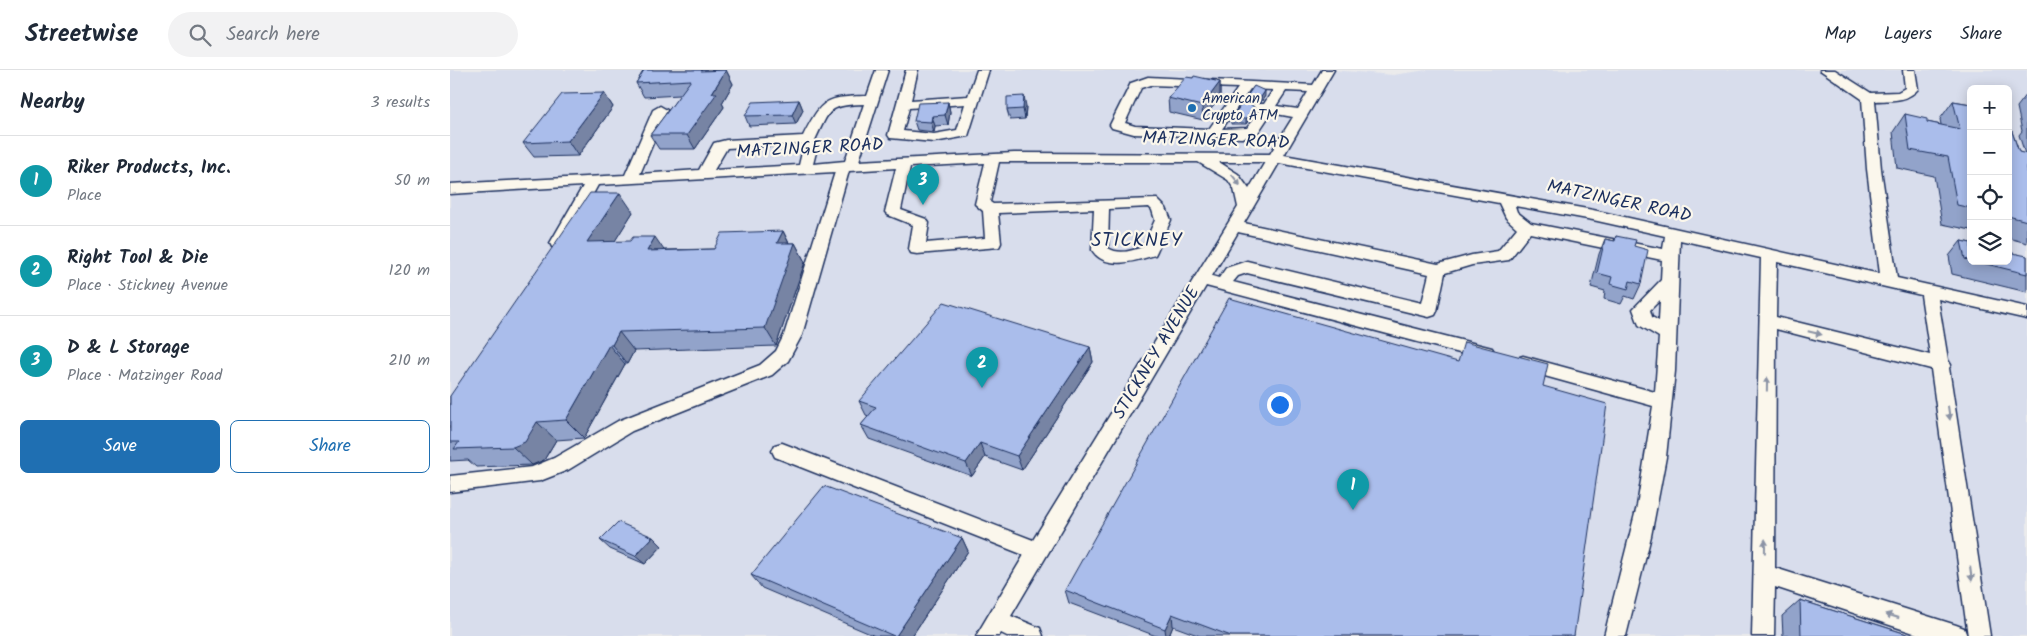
<!DOCTYPE html>
<html lang="en">
<head>
<meta charset="utf-8">
<style>
  body { margin:0; font-family:Kalam,sans-serif; background:#f2f2f3; color:#1f2937 }
  .controls { position:absolute; right:15px; top:15px; display:grid; overflow:hidden; border-radius:8px; box-shadow:0 2px 12px #0003 }
  .controls button { width:45px; height:45px; display:grid; place-items:center; padding:0; border:0; border-bottom:1px solid #e0e1e3; background:#fff; color:#1f2937; font:25px sans-serif }
  .you { position:absolute; left:829px; top:334px; width:18px; height:18px; margin:-12px; border:4px solid #fff; border-radius:50%; background:#1a73e8; box-shadow:0 0 0 8px #1a73e833 }
  .badge { display:grid; place-items:center; width:32px; height:32px; border-radius:50%; background:#1f6fb2; color:#fff; font-size:16px; font-weight:700 }
  .pin { position:absolute; translate:-50% -41px; filter:drop-shadow(0 1px 2px #0008) }
  .pin::after { content:''; position:absolute; top:26px; width:18px; height:15px; background:inherit; clip-path:polygon(0 0,100% 0,50% 100%) }
  .list { margin:0; padding:0; list-style:none }
  h2 { display:flex; justify-content:space-between; align-items:center; height:65px; margin:0; padding:0 20px; font-size:21px }
  h2 small { font-size:16px; font-weight:400; color:#747a83 }
  .list li { display:grid; grid-template-columns:32px 1fr auto; gap:15px; align-items:center; box-sizing:border-box; height:90px; padding:0 20px; border-top:1px solid #e0e1e3 }
  .list b { display:block; font-size:19px; white-space:nowrap }
  .list p { margin:0; font-size:16px; white-space:nowrap; color:#747a83 }
  .list em { font-size:16px; font-style:normal; color:#747a83 }
  .actions { display:flex; gap:10px; padding:15px 20px }
  .actions a { flex:1; padding:11px 0; border:1px solid #1f6fb2; border-radius:8px; text-align:center; font-size:18px; color:#1f6fb2 }
  .actions .main { background:#1f6fb2; color:#fff }
  .icon { flex:none; width:28px; height:28px; fill:none; stroke:currentColor; stroke-width:2; stroke-linecap:round; stroke-linejoin:round }
  .map { position:relative; flex:none; width:1577px; height:566px; overflow:hidden }
  header { display:flex; align-items:center; gap:30px; box-sizing:border-box; height:70px; padding:0 25px; background:#fff; border-bottom:1px solid #e0e1e3 }
  header strong { font-size:24px }
  nav { display:flex; gap:28px; margin-inline-start:auto; font-size:18px }
  .search { width:350px; height:45px; background:#f2f2f3; display:flex; align-items:center; gap:12px; box-sizing:border-box; padding:0 18px; border-radius:28px; color:#747a83; font-size:19px }
  main { display:flex }
  aside { flex:1; background:#fff }
  .map>svg:first-child { display:block }
</style>
</head>
<body>
<header>
<strong>Streetwise</strong>
<div class="search"><svg class="icon" aria-label="search" viewBox="0 0 24 24"><circle cx="10" cy="10" r="6"/><path d="M15 15l6 6"/></svg>Search here</div>
<nav><a>Map</a><a>Layers</a><a>Share</a></nav>
</header>
<main>
<aside>
<h2>Nearby<small>3 results</small></h2>
<ul class="list">
<li><span class="badge" style="background:#0f9aa8">1</span><div><b>Riker Products, Inc.</b><p>Place</p></div><em>50 m</em></li>
<li><span class="badge" style="background:#0f9aa8">2</span><div><b>Right Tool &amp; Die</b><p>Place · Stickney Avenue</p></div><em>120 m</em></li>
<li><span class="badge" style="background:#0f9aa8">3</span><div><b>D &amp; L Storage</b><p>Place · Matzinger Road</p></div><em>210 m</em></li>
</ul>
<div class="actions"><a class="main">Save</a><a>Share</a></div>
</aside>
<div class="map">
<svg width="1577" height="566" viewBox="0 0 1577 566">
  <rect width="100%" height="100%" fill="#ebebec"/>
  <filter id="ink" filterUnits="userSpaceOnUse"><feTurbulence type="fractalNoise" baseFrequency=".02" numOctaves="2"/><feDisplacementMap in="SourceGraphic" scale="10" xChannelSelector="R" yChannelSelector="G"/><feConvolveMatrix kernelMatrix="1 2 1 2 8 2 1 2 1" color-interpolation-filters="sRGB"/></filter>
  <g filter="url(#ink)">
    <path fill="#d8ddec" fill-rule="evenodd" d="M0 0H883L943 5 977 0H1577V566H0ZM1521 19H1558V191H1521Z"/>
    <g fill="none" stroke-linecap="round" stroke-linejoin="round">
      <g stroke="#1b2f5e" stroke-width="3">
        <g id="minor">
          <path d="M426 0H438L409 91 564 83 820 84 843 47 821 43 807 64 792 68 684 64 662 58 660 55 681 13 698 7 863 15 872 0H884L834 85 1143 140 1430 204 1417 99 1412 29 1370 0H1385L1421 23 1448 22 1455 18 1453 0H1465L1468 19C1457 32 1441 30 1425 31L1431 99 1447 208 1577 237V249L1488 229 1498 290 1501 295 1499 298 1540 566H1518L1481 299 1326 259 1325 498 1506 555 1514 558 1517 566H1473L1325 517 1324 566H1302L1311 188 1230 170 1225 301 1216 387 1201 466 1176 566H1154L1187 436 1203 336 1073 300 1067 298 1064 293 1067 288 1073 286 1205 322 1209 267 1189 255 1183 239 1211 210 1212 190 1080 163 1059 190 1022 195 995 203 987 241 985 245 979 247 797 203 788 206 783 212 1042 278 1045 283 1042 288 1036 290 756 216 561 546 590 558 593 566H557L551 563 549 566H526L574 485 325 387 322 381 325 375 332 373 583 470 788 137 784 119 778 110 748 92H549L540 132 543 134 707 129 716 138 721 150 707 181 705 185C686 191 655 201 642 180L644 139 548 143 551 173 549 177 467 184 461 183 459 179 463 155 438 145 435 142 446 98 399 101 352 265 338 291 322 305 182 361 118 400 90 411 0 422V406L82 397 104 388 168 351 310 295 326 281 334 265 385 102 148 115 114 177H102L100 173 133 116 0 124V114L175 105 203 40 210 36 217 40 190 104 249 100 264 73 276 70 353 66C372 29 375 27 417 26ZM700 15 788 18 759 59 685 56 675 53 691 18ZM800 19 823 20 814 34H803L801 37 803 40 809 41 797 58 772 59ZM836 21 858 22 848 39 826 36ZM414 34 395 91 363 94 368 74 365 70C380 39 378 35 414 34ZM354 74 349 95 264 100 277 78ZM769 92H815L799 119 788 104ZM535 93 525 134 533 141 535 168 476 173 479 153 476 149 451 140 460 97ZM829 93 1049 133 1056 148 1067 158 1048 181 1022 185 988 194 794 153ZM1065 136 1143 150 1215 166 1213 179 1081 153 1067 142ZM699 137 702 140 705 150 693 177C681 181 669 185 658 178L659 139ZM788 162 979 204 972 233 797 191 776 198 769 208 762 206ZM1327 192 1471 225 1480 285 1326 247ZM1210 230 1209 251 1202 247 1200 240Z"/>
          <path d="M456 0H468L461 30 518 26 527 0H539L518 66 484 72 440 68 438 65ZM515 34 507 60 484 64 453 61 459 38Z"/>
        </g>
      </g>
      <use href="#minor" fill="#fbf7ec" fill-rule="evenodd"/>
    </g>
    <g fill="#92a3ca" stroke="#1b2f5e">
      <polygon points="194,0 276,0 283,14 272,33 274,37 245,79 209,79 200,65 230,25 194,27 186,13"/>
      <polygon points="743,8 770,12 770,27 753,50 719,42 718,28"/>
      <polygon points="804,16 815,26 811,32 801,33 801,34 804,37 804,42 796,54 781,54 781,49"/>
      <polygon points="154,23 163,37 128,86 84,87 73,73"/>
      <polygon points="1577,24 1577,173 1558,168 1558,50 1569,82 1575,84 1569,65 1572,61 1567,37"/>
      <polygon points="349,30 353,40 346,54 299,56 295,46"/>
      <polygon points="1503,31 1521,34 1521,160 1492,154 1484,106 1447,98 1443,62 1455,44 1477,52 1491,55 1490,49"/>
      <polygon points="498,32 500,42 498,55 485,56 484,62 467,60 464,51"/>
      <polygon points="576,36 575,49 560,50 557,40"/>
      <polygon points="183,142 164,172 214,180 264,179 333,161 339,173 345,173 355,192 326,276 184,281 177,294 175,294 134,368 106,370 94,390 82,395 26,397 18,390 0,391 0,326"/>
      <polygon points="1166,166 1184,176 1191,214 1184,229 1175,226 1171,234 1154,229 1155,221 1141,217 1149,184 1155,169 1164,171"/>
      <polygon points="1511,171 1521,173 1521,191 1558,191 1577,186 1577,222 1502,204 1499,186"/>
      <polygon points="640,277 643,292 572,400 535,387 522,406 419,369 411,355 419,346 416,345 409,331"/>
      <polygon points="1093,316 1124,566 750,566 723,556 719,566 706,566 619,533 615,520"/>
      <polygon points="512,468 518,481 462,566 425,566 312,518 301,505"/>
      <polygon points="150,470 212,476 195,494 160,479"/>
      <polygon points="1350,530 1463,566 1333,566 1332,546"/>
    </g>
    <g fill="#7784a4" stroke="#1b2f5e">
      <polygon points="276,0 283,14 272,33 274,37 245,79 237,65"/>
      <polygon points="770,12 770,27 753,50 752,36"/>
      <polygon points="815,21 815,26 811,32 811,27"/>
      <polygon points="154,23 163,37 128,86 118,71"/>
      <polygon points="574,26 576,36 575,49 573,39"/>
      <polygon points="349,30 353,40 346,54 342,45"/>
      <polygon points="498,32 500,42 498,55 495,45"/>
      <polygon points="804,37 804,42 796,54 796,49"/>
      <polygon points="482,46 485,56 484,62 481,52"/>
      <polygon points="170,123 183,142 152,192 137,172"/>
      <polygon points="333,161 342,180 345,173 355,192 326,276 315,258 327,173"/>
      <polygon points="205,167 218,186 197,181"/>
      <polygon points="169,262 184,281 177,294 162,275"/>
      <polygon points="159,275 175,294 134,368 116,350"/>
      <polygon points="640,277 643,292 572,400 567,386"/>
      <polygon points="87,352 106,370 94,390 82,395 63,377"/>
      <polygon points="530,373 535,387 522,406 516,393"/>
      <polygon points="203,467 212,476 195,494 185,486"/>
      <polygon points="512,468 518,481 462,566 446,566"/>
      <polygon points="722,544 723,556 719,566 716,566 715,559"/>
    </g>
    <g fill="#aabdeb" stroke="#1b2f5e">
      <polygon points="194,0 252,0 251,1 276,0 262,23 267,23 237,65 200,65 241,10 186,13"/>
      <polygon points="744,6 770,12 752,36 718,28 736,7 743,8"/>
      <polygon points="804,16 815,21 811,27 802,28 799,33 804,37 796,49 781,49"/>
      <polygon points="154,23 118,71 73,73 112,24"/>
      <polygon points="574,26 573,39 557,40 557,27"/>
      <polygon points="349,30 342,45 295,46 303,32"/>
      <polygon points="1503,31 1521,34 1521,138 1507,135 1498,87 1460,80 1455,44 1477,49 1477,52 1510,59"/>
      <polygon points="498,32 495,45 482,46 481,52 464,51 468,33"/>
      <polygon points="1558,50 1569,82 1577,84 1577,151 1558,146"/>
      <polygon points="140,123 170,123 137,172 180,171 183,167 205,167 197,181 264,179 272,163 333,161 327,173 345,173 315,258 169,262 162,275 159,275 116,350 87,352 75,372 63,377 4,379 9,372 0,372 0,326"/>
      <polygon points="1166,166 1186,170 1184,176 1198,180 1191,214 1180,211 1178,219 1160,214 1162,207 1147,203 1155,169 1165,171"/>
      <polygon points="1511,171 1521,173 1521,191 1515,189"/>
      <polygon points="1558,182 1577,186 1577,204 1524,191 1558,191"/>
      <polygon points="779,228 1008,292 1014,272 1098,294 1093,316 1157,334 1124,566 781,566 722,544 715,559 615,520"/>
      <polygon points="494,232 640,277 567,386 530,373 516,393 411,355 426,337 409,331"/>
      <polygon points="374,416 512,468 446,566 444,566 301,505"/>
      <polygon points="168,452 203,467 185,486 150,470"/>
      <polygon points="1350,530 1463,566 1351,566"/>
    </g>
    <defs><path id="oneway-solid" d="M-6-.8H1V-3.2L6.5 0L1 3.2V.8H-6Z" transform="scale(1.25)"/></defs>
    <g fill="#8b93a5">
      <use href="#oneway-solid" transform="translate(786 110) rotate(52)"/>
      <use href="#oneway-solid" transform="translate(1365 263) rotate(14)"/>
      <use href="#oneway-solid" transform="translate(1317 314) rotate(-89)"/>
      <use href="#oneway-solid" transform="translate(1499 343) rotate(82)"/>
      <use href="#oneway-solid" transform="translate(1315 476) rotate(-89)"/>
      <use href="#oneway-solid" transform="translate(1521 504) rotate(83)"/>
      <use href="#oneway-solid" transform="translate(1442 546) rotate(-163)"/>
    </g>
  </g>
  <circle fill="#1f6fb2" stroke="#fbf7ec" stroke-width="2" cx="742" cy="38" r="5"/>
  <g text-anchor="middle" dominant-baseline="central" stroke-width="4.5" stroke-linejoin="round" paint-order="stroke">
    <g font-size="15" fill="#1b2f5e" stroke="#fbf7ec" text-anchor="start">
      <text x="752" y="29">American<tspan x="752" dy="17">Crypto ATM</tspan></text>
    </g>
    <g font-size="18" fill="#1b2f5e" stroke="#fbf7ec">
      <text transform="translate(766 71) rotate(2)">MATZINGER ROAD</text>
      <text transform="translate(360 79) rotate(-3)">MATZINGER ROAD</text>
      <text transform="translate(1169 132) rotate(12)">MATZINGER ROAD</text>
      <text transform="translate(707 283) rotate(-59)">STICKNEY AVENUE</text>
    </g>
    <g font-size="19" letter-spacing="1" fill="#1b2f5e" stroke="#fbf7ec">
      <text x="687" y="171">STICKNEY</text>
    </g>
  </g>
</svg>
<div class="controls">
<button>+</button>
<button>−</button>
<button><svg class="icon" aria-label="locate" viewBox="0 0 24 24"><circle cx="12" cy="12" r="6"/><path d="M12 2v4M12 18v4M2 12h4M18 12h4"/></svg></button>
<button><svg class="icon" aria-label="layers" viewBox="0 0 24 24"><path d="M12 4l9 5-9 5-9-5zM3 14l9 5 9-5"/></svg></button>
</div>
<div class="you"></div>
<div class="pin badge" style="left:903px;top:440px;background:#0f9aa8">1</div>
<div class="pin badge" style="left:532px;top:318px;background:#0f9aa8">2</div>
<div class="pin badge" style="left:473px;top:135px;background:#0f9aa8">3</div>
</div>
</main>
</body>
</html>
